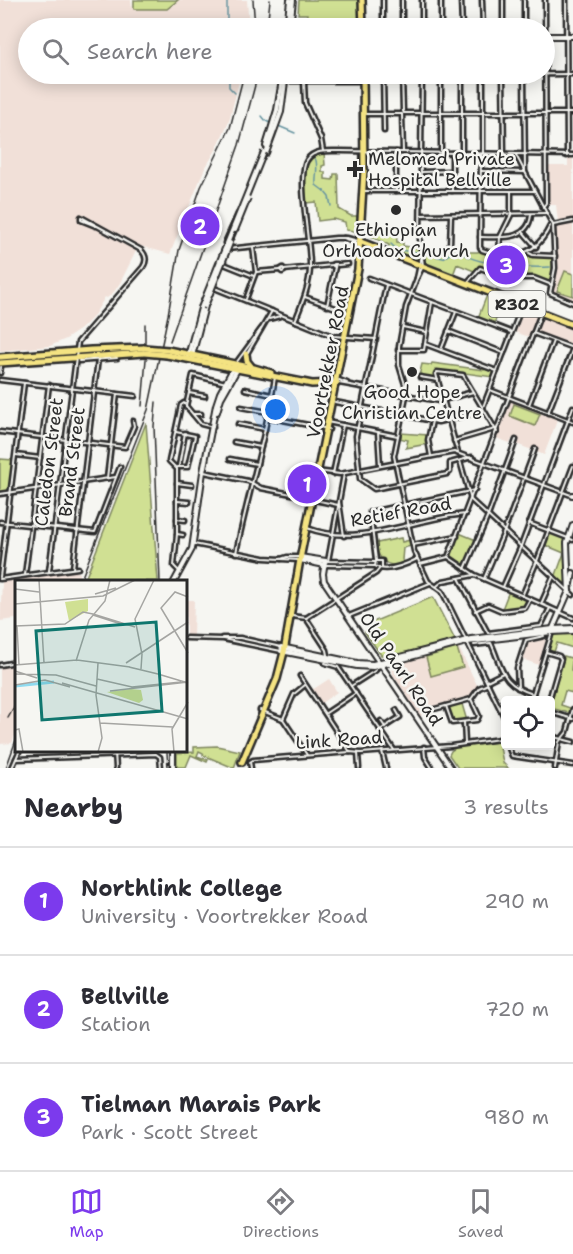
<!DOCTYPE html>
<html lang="en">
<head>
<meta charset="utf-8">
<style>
  body { margin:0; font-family:"Shantell Sans",sans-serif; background:#f2f2f3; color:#2b2b33 }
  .controls { position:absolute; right:18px; bottom:18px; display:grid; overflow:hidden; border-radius:6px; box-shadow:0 3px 15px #0003 }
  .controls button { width:54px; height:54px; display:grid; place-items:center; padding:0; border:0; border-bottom:2px solid #e1e1e2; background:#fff; color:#2b2b33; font:30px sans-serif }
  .you { position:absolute; left:276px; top:410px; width:21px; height:21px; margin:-15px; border:4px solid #fff; border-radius:50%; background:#1a73e8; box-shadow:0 0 0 9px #1a73e833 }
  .badge { display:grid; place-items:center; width:39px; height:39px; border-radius:50%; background:#7c3aed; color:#fff; font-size:20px; font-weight:700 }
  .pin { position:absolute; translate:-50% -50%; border:3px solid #fff; box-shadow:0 2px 6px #0006 }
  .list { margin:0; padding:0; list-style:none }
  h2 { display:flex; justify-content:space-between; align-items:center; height:78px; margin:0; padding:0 24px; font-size:26px }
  h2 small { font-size:20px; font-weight:400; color:#7c7c81 }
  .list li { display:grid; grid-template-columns:39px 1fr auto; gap:18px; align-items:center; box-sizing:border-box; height:108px; padding:0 24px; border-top:2px solid #e1e1e2 }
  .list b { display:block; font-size:22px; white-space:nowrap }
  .list p { margin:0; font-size:20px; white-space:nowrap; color:#7c7c81 }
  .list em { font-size:20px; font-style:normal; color:#7c7c81 }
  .icon { flex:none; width:33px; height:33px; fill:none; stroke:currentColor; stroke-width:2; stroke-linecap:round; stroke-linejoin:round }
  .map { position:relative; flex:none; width:573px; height:768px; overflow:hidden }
  .search { position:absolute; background:#fff; box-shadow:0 3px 15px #0003; left:18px; right:18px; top:18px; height:66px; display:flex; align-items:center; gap:15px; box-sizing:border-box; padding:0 21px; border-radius:33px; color:#7c7c81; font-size:22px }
  .sheet { height:402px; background:#fff }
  nav { display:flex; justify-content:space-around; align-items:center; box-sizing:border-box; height:84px; border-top:2px solid #e1e1e2; background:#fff; font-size:16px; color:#7c7c81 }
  nav a { display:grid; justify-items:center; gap:3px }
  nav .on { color:#7c3aed }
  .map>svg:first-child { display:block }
</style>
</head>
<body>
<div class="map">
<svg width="573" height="768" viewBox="0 0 573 768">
  <rect width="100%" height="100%" fill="#f6f6f2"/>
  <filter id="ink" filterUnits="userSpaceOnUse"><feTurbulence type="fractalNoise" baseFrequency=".0167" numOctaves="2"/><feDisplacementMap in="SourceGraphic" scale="12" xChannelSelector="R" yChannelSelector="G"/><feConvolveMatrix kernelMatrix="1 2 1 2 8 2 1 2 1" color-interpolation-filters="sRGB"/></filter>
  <g filter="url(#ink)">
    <g fill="#f1e0d8">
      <polygon points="0,0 131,0 132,9 133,0 247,0 249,28 28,28 28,74 241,74 229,121 216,150 204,170 170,254 136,245 136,251 120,283 114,292 107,298 105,297 93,317 81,329 66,339 50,346 0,351"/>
      <polygon points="568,158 573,158 573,220 558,222 556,205 548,205 547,166 568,166"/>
      <polygon points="573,223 573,301 552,292 557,271 556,229 558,226"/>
      <polygon points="522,306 573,325 573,348 534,333 532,338 512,331"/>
      <polygon points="512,400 558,418 544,455 537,452 538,448 534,446 532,450 516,444 518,439 513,438 510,443 496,438 510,401"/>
      <polygon points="75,571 80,573 76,582 16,582 16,619 0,621 2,582"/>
      <polygon points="186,600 194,600 193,636 186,636"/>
      <polygon points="545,637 546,639 539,665 522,659 527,641"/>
      <polygon points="458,646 478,687 470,697 428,708 428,711 420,716 393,675 392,664"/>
      <polygon points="16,663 16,733 12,743 0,744 0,666"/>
      <polygon points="329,679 337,692 320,704 312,690"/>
    </g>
    <g fill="#d0e093" stroke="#7e865f" stroke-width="1.5">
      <polygon points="134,0 178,0 167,9 134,9"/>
      <polygon points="299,0 359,0 359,28 306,28 307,14 298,14"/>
      <polygon points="309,74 359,74 359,78 322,79 309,77"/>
      <path d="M324 153 325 165 322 166V172H325V179L333 180 334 174H338L339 209 351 216H359L360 235H356L355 231 346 230 345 222 333 219 318 221 316 202 306 203C306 183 299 158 324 153Z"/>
      <polygon points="369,226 384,234 396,233 397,242 403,243 403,246 418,248 419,256 416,261 394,252 395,251 389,248 389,245 370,236"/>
      <path d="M458 247 459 248 467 249 469 252H478L480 250C493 261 512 253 527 255 535 255 543 256 552 257V280L549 282 535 277H507L480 267 474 271 457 264 453 275 425 263 423 249 441 253Z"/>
      <polygon points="565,271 573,274 573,296 557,291"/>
      <polygon points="487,295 503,301 494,324 478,318"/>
      <polygon points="432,363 484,370 485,368 495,373 493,377 465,373 464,375 439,370 436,371 437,380 419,376 422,364 431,365"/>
      <polygon points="514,404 540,414 535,426 510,416"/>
      <polygon points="146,423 158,581 84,582"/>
      <polygon points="400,433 428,435 427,444 406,448 408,440 399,438"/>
      <polygon points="0,459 13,460 9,490 0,492"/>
      <path d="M375 533 377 543 401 538 402 542 410 540 411 546 403 548 402 560 406 563C382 571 375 554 375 533Z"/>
      <polygon points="459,533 476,540 465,566 451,555"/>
      <polygon points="550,533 566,539 566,585 557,578 556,575 564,553 545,545"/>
      <polygon points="509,591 527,599 526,606 502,609"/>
      <polygon points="433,597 455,640 392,656 381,655 365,632 371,629 368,624"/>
      <polygon points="557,633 573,633 573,648 557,643 554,652 548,652 551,637"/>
      <polygon points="457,648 463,667 431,676 426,657"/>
      <polygon points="573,652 571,670 573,671 573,693 565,691 561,705 570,708 569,713 551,708 551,703 564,656 571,658"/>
      <polygon points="462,704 467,721 451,722 448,706"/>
      <polygon points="499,742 503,763 508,768 458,768 449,755 451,751 457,747"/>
      <polygon points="217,746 240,751 234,768 203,755 203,753 199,751 197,756 208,760 207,762 191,755 186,767 177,767 177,753 194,752 194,747"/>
    </g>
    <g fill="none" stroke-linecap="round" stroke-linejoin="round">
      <g stroke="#6895a1" stroke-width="1.5">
        <polyline points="223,28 227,21 227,0"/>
        <polyline points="229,74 229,87 235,93"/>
        <polyline points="262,116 266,121 272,124"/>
        <polyline points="276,125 295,133"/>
        <path d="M315 158C319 165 315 177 316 185L324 191"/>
        <polyline points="324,191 329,197 331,206"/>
        <polyline points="391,244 397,250 417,252"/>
        <path d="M426 254 443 258 456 250C477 266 524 268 550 267"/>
      </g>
      <g stroke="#2b2b2b" stroke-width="7">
        <g id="street">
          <polyline points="383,0 383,28"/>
          <polyline points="402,0 402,28"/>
          <polyline points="422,0 422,28"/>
          <polyline points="441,0 441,28"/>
          <polyline points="461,0 462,28"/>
          <polyline points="482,0 483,28"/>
          <polyline points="503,0 503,28"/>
          <polyline points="524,0 524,28"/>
          <polyline points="566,0 567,156"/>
          <polyline points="383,74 384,131"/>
          <polyline points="402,74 403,111 404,113 573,113"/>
          <polyline points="441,74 441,153"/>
          <polyline points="503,74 504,155"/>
          <polyline points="367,76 573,74"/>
          <polyline points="462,76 462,153"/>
          <polyline points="483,76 483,154"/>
          <polyline points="285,81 363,81"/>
          <polyline points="304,82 305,103 321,139 323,151"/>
          <polyline points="366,114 402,114 403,152"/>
          <path d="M481 154 480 247 482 250C512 261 536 256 550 226"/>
          <polyline points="516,155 553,225 555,268 550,293 573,303"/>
          <polyline points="481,171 525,172 524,74"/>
          <polyline points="422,172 452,171"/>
          <polyline points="365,191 535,191"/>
          <polyline points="396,191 396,152"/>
          <polyline points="452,191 452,153"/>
          <polyline points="543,207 546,203 545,0"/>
          <polyline points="421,215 547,213"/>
          <polyline points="553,225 573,221"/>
          <polyline points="523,232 536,247"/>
          <path d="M480 237C500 237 528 242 531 215"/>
          <polyline points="344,238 357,244"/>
          <polyline points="225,243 238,214"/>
          <polyline points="229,243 235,229"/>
          <polyline points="450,245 451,215"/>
          <polyline points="227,249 336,238 347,238 358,241"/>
          <polyline points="529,253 533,255 555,256"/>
          <polyline points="422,255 417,278 406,307 399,346 399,365 407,391 394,456 414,551 428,581 442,591 506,721"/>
          <polyline points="499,255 500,237 511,215 511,192"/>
          <polyline points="224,264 254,276"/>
          <polygon points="333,264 336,264 335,267 333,266"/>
          <polyline points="338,265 348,264"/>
          <polygon points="283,268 284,271 282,272 280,270"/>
          <polyline points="284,270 332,265"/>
          <polyline points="256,272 280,270"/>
          <polyline points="369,278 511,332"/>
          <polyline points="417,278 423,266 420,240 422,74"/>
          <polyline points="467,283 480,268 509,278 534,278 552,285"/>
          <polyline points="386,285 356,436 360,479 374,489 447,474 450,472 450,463 472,457"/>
          <polyline points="212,287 333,336 376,339"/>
          <polyline points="305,297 347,312"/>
          <polyline points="246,299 256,272 253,247"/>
          <polyline points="327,306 335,267"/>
          <polyline points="269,319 280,316"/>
          <path d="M295 321C302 304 310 285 310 267 311 245 296 176 307 160 314 149 330 151 341 151L573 155"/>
          <polyline points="403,327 426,332"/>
          <polyline points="448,331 504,353"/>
          <polyline points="533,333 573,348"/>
          <polyline points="425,344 497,371"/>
          <polyline points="398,350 424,350 432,302"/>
          <polyline points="441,350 456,312"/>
          <polyline points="248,352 272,311"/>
          <polyline points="79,361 117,358"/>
          <polyline points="236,363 261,329"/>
          <polyline points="0,373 1,367"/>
          <polyline points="420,377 438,380"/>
          <polyline points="0,380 135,396"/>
          <polyline points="339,380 347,383"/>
          <polyline points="339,383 439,401 473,392"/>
          <polyline points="245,389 272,395"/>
          <polyline points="490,390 573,422"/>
          <polyline points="189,393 205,396"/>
          <polyline points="335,402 438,422 480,412 483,408"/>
          <polyline points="529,405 553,341"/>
          <polyline points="186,406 193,375 226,383"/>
          <polyline points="186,406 201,424 213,427"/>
          <polyline points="241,407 268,412"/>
          <polyline points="483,407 522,306"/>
          <polyline points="548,413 573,348"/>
          <polyline points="193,414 201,414"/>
          <polyline points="267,417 329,429"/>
          <polyline points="327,422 398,436"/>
          <polyline points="238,424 265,429"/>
          <polyline points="0,432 125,447 134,426 133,421"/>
          <polyline points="176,432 195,436 188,467 177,467"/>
          <polyline points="378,432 380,465"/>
          <polyline points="454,441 495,429"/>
          <polyline points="234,442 261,447"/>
          <polyline points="458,453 436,374 437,372 463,375 497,432"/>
          <polyline points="16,455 40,458"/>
          <polyline points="431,456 428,440 432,421"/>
          <polyline points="230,459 257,464"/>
          <polyline points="460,461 471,500 573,595"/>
          <polyline points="179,466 185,433"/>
          <polyline points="317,471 340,474 454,452 571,495"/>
          <polyline points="204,472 248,481 261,488 312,498"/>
          <polyline points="333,474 343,425"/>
          <polyline points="344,474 328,561 375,562"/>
          <polyline points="107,478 117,394"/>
          <polyline points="177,483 192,485"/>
          <polyline points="0,494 116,477"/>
          <polyline points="315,500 338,505"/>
          <polyline points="177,501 189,502"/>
          <polyline points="339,502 344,536"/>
          <polyline points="177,519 185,520"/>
          <polyline points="0,522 95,532 120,467"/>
          <polyline points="529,523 573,540"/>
          <path d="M307 528C360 548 413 518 466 514"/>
          <polyline points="177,534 183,535"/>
          <polyline points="194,544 264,558 299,560"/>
          <polyline points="413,545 457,536"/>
          <path d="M236 553C248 494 266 437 275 377"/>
          <polyline points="448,557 541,313"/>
          <polyline points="448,557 475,575 573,618"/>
          <polyline points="281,559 287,557 298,557"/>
          <polyline points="376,560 370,512 475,490"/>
          <polyline points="420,564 448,557"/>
          <polyline points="327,565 375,566"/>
          <path d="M382 567V561H376L375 566C386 573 405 565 417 559"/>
          <polyline points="73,568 98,359"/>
          <polyline points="465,569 488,516 516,440"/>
          <path d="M49 571 78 342 143 267C147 261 146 255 141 250L81 217V220L96 226"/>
          <polyline points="179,571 174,566 177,534 177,469 169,461 181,405 184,403 186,406"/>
          <polyline points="25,575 49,385"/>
          <polyline points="0,577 24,383"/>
          <polyline points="459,578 488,633 541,626 550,608"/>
          <polyline points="0,579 78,568"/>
          <polyline points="484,579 504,532 535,449"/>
          <polyline points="437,586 443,581 474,575"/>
          <polyline points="503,587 521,546 573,407"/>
          <polyline points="522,596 537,561 573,466"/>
          <polyline points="541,604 553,577"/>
          <polyline points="475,611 488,605 502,611 525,608 530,599"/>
          <polyline points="292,616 306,618 327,650 328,655"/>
          <polyline points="349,616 430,583"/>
          <polyline points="306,618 376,573 380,568"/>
          <polyline points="186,638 223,639 281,651"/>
          <polyline points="222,638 240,638 281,647"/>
          <path d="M474 645 491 643C503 670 501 684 533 694"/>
          <polyline points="546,652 559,656 561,659 549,700"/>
          <polyline points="325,663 338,667 394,750"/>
          <polyline points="0,665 16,662"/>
          <polyline points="300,676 350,752"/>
          <polyline points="487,681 503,673"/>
          <polyline points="351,686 376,670"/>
          <polyline points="518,688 517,668 526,640 544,636"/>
          <polyline points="531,700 552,632"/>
          <polyline points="446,706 452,723 477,720 479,716 471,699"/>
          <polyline points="260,710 283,719 307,755"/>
          <polyline points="431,710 471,699 479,688 488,684"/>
          <polyline points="550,712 573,719"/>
          <polyline points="326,713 356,693"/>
          <polyline points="283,719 294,694 305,685"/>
          <polyline points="381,721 385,727"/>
          <polyline points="464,722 465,743"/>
          <polyline points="380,730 400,717 396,710"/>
          <polyline points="550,736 573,742"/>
          <polyline points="508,746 512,756 573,765"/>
          <polyline points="424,747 425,757 432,768"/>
          <polyline points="382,751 386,768"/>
          <polyline points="115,752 116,768"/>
          <polyline points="358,753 359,768"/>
          <polyline points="16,759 156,754 160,757 161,768"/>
          <polyline points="12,768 19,752"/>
          <polyline points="251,768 250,762 253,760 350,752 361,753 451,746 506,738"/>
          <polyline points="555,768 559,742 567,732 573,709"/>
        </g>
      </g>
      <g stroke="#2b2b2b" stroke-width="8">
        <g id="secondary">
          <polyline points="287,28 290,0"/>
          <polyline points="290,28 293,0"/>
          <polyline points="544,36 573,36"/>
          <polyline points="266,146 277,110 283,74"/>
          <polyline points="266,153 281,112 286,74"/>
          <polyline points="188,356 201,308"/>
          <polyline points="192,356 205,306"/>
          <polyline points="217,412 221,398 238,368"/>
          <polyline points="572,495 573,495"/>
          <polyline points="300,557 326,561"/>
          <polyline points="300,560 325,565"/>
          <polyline points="325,561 323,574 324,581 451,768"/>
          <polyline points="174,582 192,549 203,472 216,405 220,393 234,367"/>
          <polyline points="571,584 573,573"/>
          <polyline points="569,593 567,543 573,525"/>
          <polyline points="553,628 569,591"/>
          <polyline points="281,647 357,663 373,664 471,639 553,629 573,628"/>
          <polyline points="281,651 357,666 373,667 467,642 552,632 573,631"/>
          <polyline points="173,752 173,768"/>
        </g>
      </g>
      <g stroke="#2b2b2b" stroke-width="10">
        <g id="primary">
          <polyline points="362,0 363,28"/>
          <polyline points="363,74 364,171"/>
          <polyline points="361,242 573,325"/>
          <polyline points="168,350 254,368 271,373"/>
          <polyline points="246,354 247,361 251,366"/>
          <polyline points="167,355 312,384 337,383"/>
          <polyline points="0,357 91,350 144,348"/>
          <polyline points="0,363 144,353"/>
          <polyline points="242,762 277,679 284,652 301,554 358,269 364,170"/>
        </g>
      </g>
      <use href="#street" stroke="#f6f6f2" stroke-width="2"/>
      <use href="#secondary" stroke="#f6f6f2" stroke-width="4"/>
      <use href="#primary" stroke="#f4e382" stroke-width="5"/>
      <g stroke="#2b2b2b" stroke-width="1.5">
        <polyline points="253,0 255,28"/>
        <polyline points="267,28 270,0"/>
        <polyline points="145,324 145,350"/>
        <polyline points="170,341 239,145 258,74"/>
        <polyline points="156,402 154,426 160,582"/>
        <polyline points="142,406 146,359"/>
        <polyline points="80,582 148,410 168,315 179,250 201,187 230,128 244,74"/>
        <polyline points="8,718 16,704"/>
        <polyline points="167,752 168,768"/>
        <polyline points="6,768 16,740"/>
      </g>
      <g stroke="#2b2b2b" stroke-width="8" stroke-linecap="butt">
        <g id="secondary-bridge">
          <polyline points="235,230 248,198"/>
          <polyline points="205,306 230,243"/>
          <polyline points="201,308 264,152"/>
        </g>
      </g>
      <g stroke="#2b2b2b" stroke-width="10" stroke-linecap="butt">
        <g id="primary-bridge">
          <polyline points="144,348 168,350"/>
          <polyline points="144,353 167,355"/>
        </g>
      </g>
      <use href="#secondary-bridge" stroke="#f6f6f2" stroke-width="4"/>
      <use href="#primary-bridge" stroke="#f4e382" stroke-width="5"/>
    </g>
  </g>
  <g fill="#2b2b2b" stroke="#f6f6f2" stroke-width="2">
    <path d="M352 160h6v6h6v6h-6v6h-6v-6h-6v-6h6z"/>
    <circle cx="396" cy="210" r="6"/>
    <circle cx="412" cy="372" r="6"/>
  </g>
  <g text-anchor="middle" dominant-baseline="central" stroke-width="5" stroke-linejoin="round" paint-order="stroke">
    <rect fill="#f6f6f2" stroke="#686867" stroke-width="1.5" x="488.5" y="291" width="57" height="26" rx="4.5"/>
    <g font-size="16" font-weight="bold" fill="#2b2b2b">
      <text x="517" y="304">R302</text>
    </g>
    <g font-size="18" fill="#2b2b2b" stroke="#f6f6f2">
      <text x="368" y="159" text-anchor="start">Melomed Private<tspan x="368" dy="21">Hospital Bellville</tspan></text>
      <text x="396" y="230">Ethiopian<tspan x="396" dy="21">Orthodox Church</tspan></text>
      <text x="412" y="392">Good Hope<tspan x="412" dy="21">Christian Centre</tspan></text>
    </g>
    <g font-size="18" fill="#2b2b2b" stroke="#f6f6f2">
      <text transform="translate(328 362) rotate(-79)">Voortrekker Road</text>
      <text transform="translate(49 462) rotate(-83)">Caledon Street</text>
      <text transform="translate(72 462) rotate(-83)">Brand Street</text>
      <text transform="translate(401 512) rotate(-10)">Retief Road</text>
      <text transform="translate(401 669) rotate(56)">Old Paarl Road</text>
      <text transform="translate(339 740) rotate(-4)">Link Road</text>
    </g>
  </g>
  <g transform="translate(15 580)">
    <rect width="172" height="172" fill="#f6f6f2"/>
    <path d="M73 19V31L54 41 50 22ZM116 109 126 110 128 120 124 123 92 112Z" fill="#d0e093"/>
    <path fill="none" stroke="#90dbf0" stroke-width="3" d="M0 106 39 102"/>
    <path fill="none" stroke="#a5a5a2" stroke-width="1.5" d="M24 0 29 83M0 9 24 12M80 14 101 8M173 17 160 12 146 28 173 73M0 24 88 16 120 0M78 34 120 47M78 35 109 45M0 46 50 44 68 32 78 34M2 46 4 85M61 81 74 40 90 21 95 0M111 83 173 42M0 85 62 80 115 87M114 87 143 94M126 89 127 74 120 39 139 0M0 91 22 98M0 94 41 95 81 106M143 94 173 103M82 99 117 107 166 102M47 103 173 139M0 105 30 100 55 107M95 111 173 102M85 143 158 147M0 150 4 149 8 172M83 172 87 158 81 115 83 83M159 172 157 149 173 122"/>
    <path fill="#0f766e" fill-opacity="0.15" stroke="#0f766e" stroke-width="3" d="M141 42 147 131 27 140 21 51Z"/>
    <rect width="172" height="172" fill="none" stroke="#2b2b2b" stroke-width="3"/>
  </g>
</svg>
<div class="controls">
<button><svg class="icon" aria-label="locate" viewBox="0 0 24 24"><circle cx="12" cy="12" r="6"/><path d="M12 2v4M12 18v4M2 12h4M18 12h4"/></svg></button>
</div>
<div class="you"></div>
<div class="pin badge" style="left:307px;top:484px">1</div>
<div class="pin badge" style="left:200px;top:226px">2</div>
<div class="pin badge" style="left:506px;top:265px">3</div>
<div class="search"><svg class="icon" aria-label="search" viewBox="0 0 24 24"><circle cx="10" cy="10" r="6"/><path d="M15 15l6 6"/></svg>Search here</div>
</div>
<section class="sheet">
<h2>Nearby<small>3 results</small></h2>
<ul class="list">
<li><span class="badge">1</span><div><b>Northlink College</b><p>University · Voortrekker Road</p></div><em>290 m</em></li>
<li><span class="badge">2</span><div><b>Bellville</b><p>Station</p></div><em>720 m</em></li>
<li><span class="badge">3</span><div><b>Tielman Marais Park</b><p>Park · Scott Street</p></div><em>980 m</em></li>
</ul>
</section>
<nav>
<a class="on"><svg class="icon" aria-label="map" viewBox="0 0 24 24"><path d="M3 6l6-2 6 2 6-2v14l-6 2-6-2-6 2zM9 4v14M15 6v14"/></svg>Map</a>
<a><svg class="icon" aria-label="directions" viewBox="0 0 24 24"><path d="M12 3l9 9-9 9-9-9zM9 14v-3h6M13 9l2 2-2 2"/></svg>Directions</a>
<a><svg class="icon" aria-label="saved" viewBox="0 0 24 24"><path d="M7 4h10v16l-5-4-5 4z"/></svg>Saved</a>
</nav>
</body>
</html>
